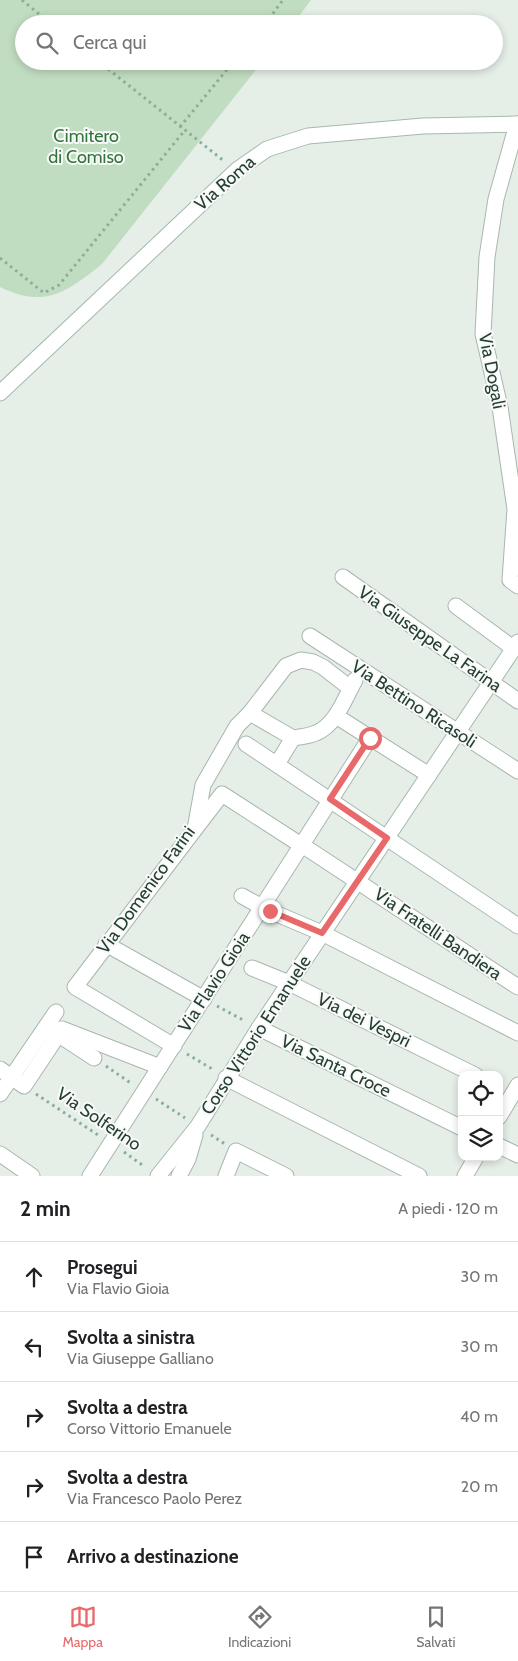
<!DOCTYPE html>
<html lang="it">
<head>
<meta charset="utf-8">
<style>
  body { margin:0; font-family:Cabin,sans-serif; background:#f6f6f6; color:#202124 }
  .controls { position:absolute; right:15px; bottom:15px; display:grid; overflow:hidden; border-radius:10px; box-shadow:0 2px 8px #0003 }
  .controls button { width:45px; height:45px; display:grid; place-items:center; padding:0; border:0; border-bottom:1px solid #e0e0e0; background:#fff; color:#202124; font:25px sans-serif }
  .stop { position:absolute; width:15px; height:15px; margin:-11px; border:4px solid #e9696b; border-radius:50%; background:#fff }
  .stop.end { background:#e9696b; border-color:#fff; box-shadow:0 1px 5px #0008 }
  .list { margin:0; padding:0; list-style:none }
  h2 { display:flex; justify-content:space-between; align-items:center; height:65px; margin:0; padding:0 20px; font-size:21px }
  h2 small { font-size:16px; font-weight:400; color:#757577 }
  .list li { display:grid; grid-template-columns:32px 1fr auto; gap:15px; align-items:center; box-sizing:border-box; height:70px; padding:0 20px; border-top:1px solid #e0e0e0 }
  .list b { display:block; font-size:19px; white-space:nowrap }
  .list p { margin:0; font-size:16px; white-space:nowrap; color:#757577 }
  .list em { font-size:16px; font-style:normal; color:#757577 }
  .icon { flex:none; width:28px; height:28px; fill:none; stroke:currentColor; stroke-width:2; stroke-linecap:round; stroke-linejoin:round }
  .map { position:relative; flex:none; width:518px; height:1176px; overflow:hidden }
  .search { position:absolute; background:#fff; box-shadow:0 2px 8px #0003; left:15px; right:15px; top:15px; height:55px; display:flex; align-items:center; gap:12px; box-sizing:border-box; padding:0 18px; border-radius:28px; color:#757577; font-size:19px }
  .sheet { height:415px; background:#fff }
  nav { display:flex; justify-content:space-around; align-items:center; box-sizing:border-box; height:70px; border-top:1px solid #e0e0e0; background:#fff; font-size:14px; color:#757577 }
  nav a { display:grid; justify-items:center; gap:2px }
  nav .on { color:#e9696b }
  .map>svg:first-child { display:block }
</style>
</head>
<body>
<div class="map">
<svg width="518" height="1176" viewBox="0 0 518 1176">
  <rect width="100%" height="100%" fill="#e6eee8"/>
  <path fill="#c1ddc1" d="M0 0H311L293 24H24V61H263L102 264C67 292 45 309 0 287Z"/>
  <g fill="none" stroke-linecap="round" stroke-linejoin="round">
    <g stroke="#a9b6ae" stroke-width="17">
      <g id="street">
        <polyline points="517,124 496,199 487,257 483,334 500,407 515,509 510,580 518,586"/>
        <polyline points="343,577 518,701"/>
        <polyline points="456,606 513,648"/>
        <polyline points="310,636 518,771"/>
        <path d="M250 713 293 738C300 737 309 736 316 733 336 725 345 698 355 680"/>
        <polyline points="336,716 429,775"/>
        <polyline points="246,744 518,926"/>
        <polyline points="277,764 293,738"/>
        <polyline points="195,829 222,794 301,845"/>
        <polyline points="308,849 518,987"/>
        <polyline points="242,896 262,907"/>
        <polyline points="270,911 322,933 518,1033"/>
        <polyline points="106,944 204,999"/>
        <polyline points="252,968 289,983 475,1075"/>
        <polyline points="259,1028 462,1128"/>
        <polyline points="59,1035 94,1058"/>
        <polyline points="174,1046 75,987 195,829 203,785 237,726 250,713 286,666 301,660 313,662 323,667 350,688"/>
        <polyline points="0,1069 24,1086 62,1029 160,1067"/>
        <polyline points="226,1078 419,1176"/>
        <polyline points="0,1094 56,1012"/>
        <polyline points="499,1117 518,1085"/>
        <polyline points="499,1146 518,1155"/>
        <polyline points="0,1154 32,1176"/>
        <polyline points="90,1176 370,738"/>
        <polyline points="226,1176 236,1151 286,1176"/>
        <polyline points="465,1176 476,1157"/>
      </g>
    </g>
    <g stroke="#a5b9ad" stroke-width="17">
      <g id="secondary">
        <polyline points="0,393 237,170 267,149 308,136 423,126 518,124"/>
        <polyline points="158,1176 198,1126 259,1028 518,642"/>
        <polyline points="179,1176 188,1159 195,1135"/>
      </g>
    </g>
    <g stroke="#89af99" stroke-width="3" stroke-dasharray="2.5 4" stroke-linecap="butt">
      <polyline points="22,0 51,24"/>
      <polyline points="265,24 283,0"/>
      <polyline points="98,61 224,161"/>
      <polyline points="180,127 234,61"/>
      <polyline points="0,258 44,293 59,285 185,130"/>
      <polyline points="217,1006 245,1021"/>
      <polyline points="187,1054 214,1070"/>
      <polyline points="106,1066 132,1084"/>
      <polyline points="36,1094 98,1135"/>
      <polyline points="156,1099 185,1118"/>
      <polyline points="211,1135 225,1144"/>
      <polyline points="124,1152 145,1167"/>
    </g>
    <use href="#street" stroke="#fff" stroke-width="15"/>
    <use href="#secondary" stroke="#fff" stroke-width="15"/>
  </g>
  <g fill="none" stroke-linecap="round" stroke-linejoin="round">
    <polyline stroke="#e9696b" stroke-width="6" points="270,911 322,933 387,838 330,799 370,738"/>
  </g>
  <g text-anchor="middle" dominant-baseline="central" stroke-width="4" stroke-linejoin="round" paint-order="stroke">
    <g font-size="18" fill="#32743b" stroke="#f7faf8">
      <text x="86" y="136">Cimitero<tspan x="86" dy="21">di Comiso</tspan></text>
    </g>
    <g font-size="18" fill="#263f32" stroke="#f7faf8">
      <text transform="translate(225 183) rotate(-41)">Via Roma</text>
      <text transform="translate(492 371) rotate(79)">Via Dogali</text>
      <text transform="translate(430 639) rotate(35)">Via Giuseppe La Farina</text>
      <text transform="translate(414 704) rotate(33)">Via Bettino Ricasoli</text>
      <text transform="translate(146 890) rotate(-54)">Via Domenico Farini</text>
      <text transform="translate(438 934) rotate(34)">Via Fratelli Bandiera</text>
      <text transform="translate(214 982) rotate(-57)">Via Flavio Gioia</text>
      <text transform="translate(364 1020) rotate(26)">Via dei Vespri</text>
      <text transform="translate(256 1035) rotate(-57)">Corso Vittorio Emanuele</text>
      <text transform="translate(336 1066) rotate(26)">Via Santa Croce</text>
      <text transform="translate(99 1119) rotate(34)">Via Solferino</text>
    </g>
  </g>
</svg>
<div class="controls">
<button><svg class="icon" aria-label="locate" viewBox="0 0 24 24"><circle cx="12" cy="12" r="6"/><path d="M12 2v4M12 18v4M2 12h4M18 12h4"/></svg></button>
<button><svg class="icon" aria-label="layers" viewBox="0 0 24 24"><path d="M12 4l9 5-9 5-9-5zM3 14l9 5 9-5"/></svg></button>
</div>
<div class="stop" style="left:370px;top:738px"></div>
<div class="stop end" style="left:270px;top:911px"></div>
<div class="search"><svg class="icon" aria-label="search" viewBox="0 0 24 24"><circle cx="10" cy="10" r="6"/><path d="M15 15l6 6"/></svg>Cerca qui</div>
</div>
<section class="sheet">
<h2>2 min<small>A piedi · 120 m</small></h2>
<ul class="list">
<li><svg class="icon" aria-label="ahead" viewBox="0 0 24 24"><path d="M12 20V5M6 11l6-6 6 6"/></svg><div><b>Prosegui</b><p>Via Flavio Gioia</p></div><em>30 m</em></li>
<li><svg class="icon" aria-label="left" viewBox="0 0 24 24"><path d="M17 20v-9H6M10 6l-5 5 5 5"/></svg><div><b>Svolta a sinistra</b><p>Via Giuseppe Galliano</p></div><em>30 m</em></li>
<li><svg class="icon" aria-label="right" viewBox="0 0 24 24"><path d="M7 20v-9h11M14 6l5 5-5 5"/></svg><div><b>Svolta a destra</b><p>Corso Vittorio Emanuele</p></div><em>40 m</em></li>
<li><svg class="icon" aria-label="right" viewBox="0 0 24 24"><path d="M7 20v-9h11M14 6l5 5-5 5"/></svg><div><b>Svolta a destra</b><p>Via Francesco Paolo Perez</p></div><em>20 m</em></li>
<li><svg class="icon" aria-label="arrive" viewBox="0 0 24 24"><path d="M6 21V4h12l-3 4 3 4H6"/></svg><div><b>Arrivo a destinazione</b></div></li>
</ul>
</section>
<nav>
<a class="on"><svg class="icon" aria-label="map" viewBox="0 0 24 24"><path d="M3 6l6-2 6 2 6-2v14l-6 2-6-2-6 2zM9 4v14M15 6v14"/></svg>Mappa</a>
<a><svg class="icon" aria-label="directions" viewBox="0 0 24 24"><path d="M12 3l9 9-9 9-9-9zM9 14v-3h6M13 9l2 2-2 2"/></svg>Indicazioni</a>
<a><svg class="icon" aria-label="saved" viewBox="0 0 24 24"><path d="M7 4h10v16l-5-4-5 4z"/></svg>Salvati</a>
</nav>
</body>
</html>
